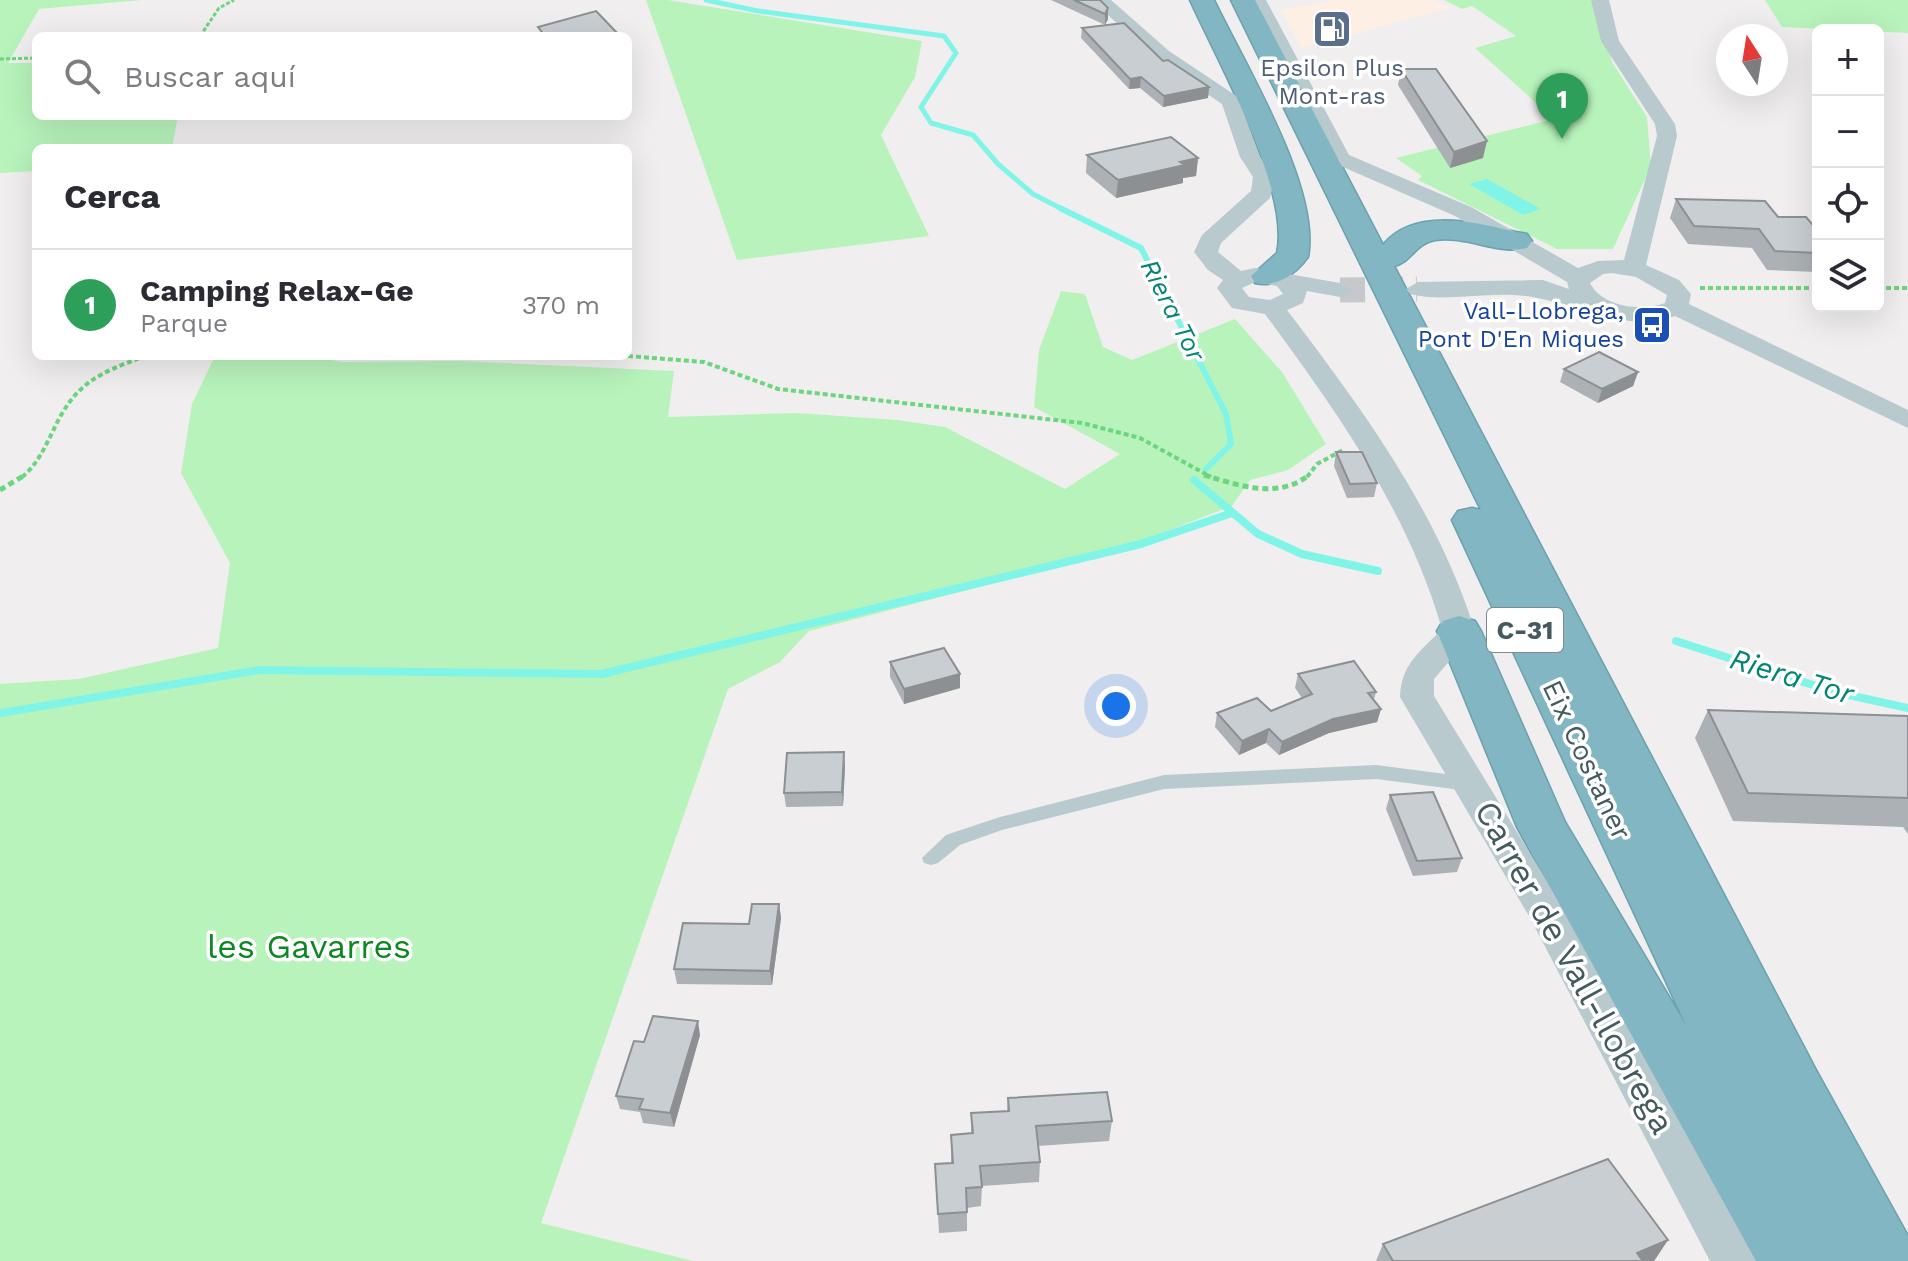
<!DOCTYPE html>
<html lang="es">
<head>
<meta charset="utf-8">
<style>
  body { margin:0; font-family:"Work Sans",sans-serif; background:#f2f2f3; color:#2b2b33 }
  .controls { position:absolute; right:24px; top:24px; display:grid; overflow:hidden; border-radius:12px; box-shadow:0 8px 32px #0002 }
  .controls button { width:72px; height:72px; display:grid; place-items:center; padding:0; border:0; border-bottom:2px solid #e1e1e2; background:#fff; color:#2b2b33; font:40px sans-serif }
  .compass { position:absolute; left:1716px; top:24px; width:72px; height:72px; border-radius:50%; background:#fff; box-shadow:0 8px 32px #0002; rotate:348deg }
  .you { position:absolute; left:1116px; top:706px; width:28px; height:28px; margin:-20px; border:6px solid #fff; border-radius:50%; background:#1a73e8; box-shadow:0 0 0 12px #1a73e833 }
  .badge { display:grid; place-items:center; width:52px; height:52px; border-radius:50%; background:#ea580c; color:#fff; font-size:26px; font-weight:700 }
  .pin { position:absolute; translate:-50% -66px; filter:drop-shadow(0 2px 4px #0008) }
  .pin::after { content:''; position:absolute; top:42px; width:28px; height:24px; background:inherit; clip-path:polygon(0 0,100% 0,50% 100%) }
  .list { margin:0; padding:0; list-style:none }
  h2 { display:flex; justify-content:space-between; align-items:center; height:104px; margin:0; padding:0 32px; font-size:34px }
  h2 small { font-size:26px; font-weight:400; color:#7c7c81 }
  .list li { display:grid; grid-template-columns:52px 1fr auto; gap:24px; align-items:center; box-sizing:border-box; height:112px; padding:0 32px; border-top:2px solid #e1e1e2 }
  .list b { display:block; font-size:30px; white-space:nowrap }
  .list p { margin:0; font-size:26px; white-space:nowrap; color:#7c7c81 }
  .list em { font-size:26px; font-style:normal; color:#7c7c81 }
  .icon { flex:none; width:44px; height:44px; fill:none; stroke:currentColor; stroke-width:2; stroke-linecap:round; stroke-linejoin:round }
  .map { position:relative; flex:none; width:1908px; height:1261px; overflow:hidden }
  .search { position:absolute; background:#fff; box-shadow:0 8px 32px #0002; left:32px; top:32px; width:600px; height:88px; display:flex; align-items:center; gap:20px; box-sizing:border-box; padding:0 28px; border-radius:12px; color:#7c7c81; font-size:30px }
  .panel { position:absolute; background:#fff; box-shadow:0 8px 32px #0002; left:32px; top:144px; width:600px; height:216px; border-radius:12px }
  .map>svg:first-child { display:block }
</style>
</head>
<body>
<div class="map">
<svg width="1908" height="1261" viewBox="0 0 1908 1261">
  <rect width="100%" height="100%" fill="#f1eeef"/>
  <polygon fill="#feefe5" points="1336,0 1434,0 1450,8 1302,48 1281,10"/>
  <g fill="#b8f3bb">
    <polygon points="0,0 141,0 39,9 8,63 36,63 36,116 178,116 172,148 36,148 36,171 0,173"/>
    <polygon points="646,0 668,0 922,41 915,77 881,135 929,236 737,260"/>
    <polygon points="1444,0 1598,0 1612,62 1647,117 1651,166 1613,249 1557,249 1418,180 1422,176 1396,158 1554,119 1475,48 1516,36 1472,6 1462,9"/>
    <polygon points="1765,0 1908,0 1908,33 1782,27"/>
    <polygon points="1061,291 1085,294 1103,347 1132,360 1235,319 1282,372 1326,444 1288,470 1250,480 1232,506 1107,554 809,631 780,662 728,689 541,1223 693,1261 0,1261 0,684 79,679 218,648 230,563 181,473 192,404 215,356 304,356 344,362 461,361 674,371 668,417 797,413 897,420 945,427 1065,489 1120,454 1034,407 1039,350"/>
  </g>
  <polygon fill="#80f5e7" points="1487,179 1541,209 1523,215 1469,184"/>
  <g fill="none" stroke-linecap="round" stroke-linejoin="round">
    <polyline stroke="#80f5e7" stroke-width="5" points="706,0 758,11 944,36 956,53 921,107 931,123 973,135 998,164 1033,194 1064,210"/>
    <polyline stroke="#80f5e7" stroke-width="6" points="1060,208 1141,248 1226,414 1231,444 1206,469"/>
    <g stroke="#80f5e7" stroke-width="8">
      <polyline points="1194,480 1258,534 1302,554 1378,571"/>
      <polyline points="1676,641 1835,692 1908,708"/>
      <polyline points="0,713 259,670 602,674 1141,544 1232,513"/>
    </g>
    <polyline stroke="#c6c9cb" stroke-width="25" stroke-dasharray="25 13" stroke-linecap="butt" points="1340,290 1417,289"/>
    <g stroke="#6ca1ae" stroke-width="3">
      <g id="highway">
        <path d="M1190 0H1214C1245 65 1321 188 1308 257 1296 274 1276 288 1255 283L1251 276 1277 253C1291 190 1218 62 1190 0Z"/>
        <path d="M1231 0H1255L1383 245C1414 207 1475 222 1516 232L1527 234 1532 241 1527 248C1498 255 1466 235 1435 240 1416 243 1410 263 1394 266L1817 1072 1908 1236V1261H1756L1517 827 1437 631 1443 621 1459 616 1475 621 1481 631 1565 822 1687 1027 1452 520 1458 511 1472 508 1481 510Z"/>
      </g>
    </g>
    <g stroke="#6cd57f" stroke-width="3" stroke-dasharray="4 2" stroke-linecap="butt">
      <polyline points="200,36 219,8 234,0"/>
      <polyline points="0,59 36,58"/>
    </g>
    <g stroke="#6cd57f" stroke-width="4" stroke-dasharray="5 3" stroke-linecap="butt">
      <polyline points="1700,288 1818,288"/>
      <polyline points="1878,288 1908,288"/>
      <polyline points="360,356 378,356"/>
      <polyline points="628,356 704,362 778,389 1082,423 1140,438 1211,477"/>
      <path d="M22 477C37 465 45 447 53 431 75 383 97 374 145 356"/>
      <polyline points="1307,477 1317,464 1343,450"/>
    </g>
    <g stroke="#6cd57f" stroke-width="5" stroke-dasharray="6 4" stroke-linecap="butt">
      <path d="M1204 475C1238 485 1278 500 1309 475"/>
      <polyline points="0,490 25,475"/>
    </g>
    <polygon fill="#b8cacd" fill-rule="evenodd" points="1376,765 1469,777 1475,779 1478,784 1475,789 1469,791 1376,779 1164,789 1002,830 960,845 938,863 931,865 924,863 922,858 946,835 1000,817 1164,775"/>
    <g fill="#b8cacd" fill-rule="evenodd">
      <path d="M1092 0H1111L1169 51 1238 97 1260 157 1275 177 1270 198 1221 243 1218 252 1241 271 1255 268 1340 283 1352 290 1340 297 1307 291 1303 303 1287 310C1363 410 1437 510 1475 631L1434 679V696L1597 963 1758 1261H1710L1529 916 1400 697C1401 664 1420 652 1442 629 1408 511 1337 412 1265 314L1232 308 1217 288 1223 280 1208 270 1194 252 1202 235 1251 191 1253 177 1240 157 1222 104 1155 59ZM1255 282 1277 286 1283 294 1270 300 1249 297 1242 288Z"/>
      <path d="M1248 0H1266L1349 155 1471 207 1578 268 1598 261 1624 260 1657 136 1655 124 1601 41 1591 0H1609L1619 41 1675 124 1677 136 1646 265 1679 280 1691 294 1689 304 1908 410V428L1675 316C1624 336 1566 297 1514 295 1480 293 1442 302 1410 294L1406 289 1418 282 1543 280 1569 289 1567 282 1455 216 1334 163ZM1612 273 1636 277 1667 295 1665 303C1642 312 1602 307 1590 283L1603 274Z"/>
    </g>
    <use href="#highway" fill="#81b6c2" fill-rule="evenodd"/>
  </g>
  <g fill="#acb1b5">
    <polygon points="1051,0 1100,0 1108,19 1105,25"/>
    <polygon points="1082,28 1163,61 1209,87 1208,98 1163,107 1140,88 1129,89 1081,38"/>
    <polygon points="1401,69 1483,158 1450,168 1398,85"/>
    <polygon points="1087,155 1198,158 1196,176 1183,178 1183,183 1116,198 1086,173"/>
    <polygon points="1676,199 1778,217 1818,231 1818,272 1767,270 1752,248 1688,244 1670,218"/>
    <polygon points="1564,369 1638,372 1633,386 1598,403 1560,382"/>
    <polygon points="1336,452 1377,483 1374,497 1347,498 1334,466"/>
    <polygon points="890,662 960,674 960,688 904,704 890,677"/>
    <polygon points="1298,674 1376,692 1374,700 1381,709 1377,722 1329,733 1279,755 1266,743 1239,755 1215,727 1217,713 1271,711 1302,698 1295,688"/>
    <polygon points="1708,710 1908,716 1908,834 1903,827 1733,821 1695,738"/>
    <polygon points="845,766 843,806 786,807 784,793"/>
    <polygon points="1390,795 1462,858 1457,872 1413,876 1386,809"/>
    <polygon points="779,904 781,918 772,985 677,984 674,969 749,924"/>
    <polygon points="700,1035 674,1127 643,1123 640,1112 620,1109 616,1096"/>
    <polygon points="1008,1098 1112,1121 1109,1141 1038,1146 1040,1162 1039,1182 982,1186 981,1206 967,1208 967,1231 939,1233 935,1164 951,1163 951,1135 971,1133 971,1113 1007,1111"/>
    <polygon points="1668,1240 1654,1261 1376,1261 1383,1244"/>
  </g>
  <g fill="#8c9093">
    <polygon points="1108,8 1108,19 1105,25 1105,14"/>
    <polygon points="1141,77 1140,88 1129,89 1130,79"/>
    <polygon points="1209,87 1208,98 1163,107 1164,96"/>
    <polygon points="1487,141 1483,158 1450,168 1454,152"/>
    <polygon points="1198,158 1196,176 1183,178 1183,183 1116,198 1118,180 1180,162"/>
    <polygon points="1638,372 1633,386 1598,403 1602,389"/>
    <polygon points="960,674 960,688 904,704 904,689"/>
    <polygon points="1381,709 1377,722 1329,733 1279,755 1282,742 1333,719"/>
    <polygon points="1269,729 1266,743 1239,755 1242,741"/>
    <polygon points="844,752 845,766 843,806 842,792"/>
    <polygon points="779,904 781,918 772,985 770,971"/>
    <polygon points="698,1021 700,1035 674,1127 670,1113"/>
    <polygon points="1668,1240 1654,1261 1632,1261 1637,1253"/>
  </g>
  <g fill="#c8ced2" stroke="#8c9093" stroke-width="2">
    <polygon points="1074,0 1100,0 1108,8 1105,14"/>
    <polygon points="596,11 620,36 545,36 538,27"/>
    <polygon points="1124,23 1163,61 1168,60 1209,87 1164,96 1141,77 1130,79 1082,28"/>
    <polygon points="1401,69 1436,69 1487,141 1454,152"/>
    <polygon points="1171,137 1198,158 1180,162 1185,165 1118,180 1087,155"/>
    <polygon points="1676,199 1765,201 1778,217 1806,217 1818,231 1818,253 1775,251 1759,229 1694,226"/>
    <polygon points="1599,352 1638,372 1602,389 1564,369"/>
    <polygon points="1336,452 1362,452 1377,483 1350,484"/>
    <polygon points="944,648 960,674 904,689 890,662"/>
    <polygon points="1354,661 1376,692 1368,693 1381,709 1333,719 1282,742 1269,729 1242,741 1217,713 1257,698 1271,711 1312,694 1298,674"/>
    <polygon points="1708,710 1908,716 1908,798 1748,793"/>
    <polygon points="844,752 842,792 784,793 787,753"/>
    <polygon points="1433,792 1462,858 1417,861 1390,795"/>
    <polygon points="752,904 779,904 770,971 674,969 683,923 749,924"/>
    <polygon points="653,1016 698,1021 670,1113 639,1109 643,1099 616,1096 634,1041 644,1042"/>
    <polygon points="1107,1092 1112,1121 1036,1126 1040,1162 980,1166 982,1187 966,1188 967,1212 938,1214 935,1164 953,1163 951,1135 973,1133 971,1113 1009,1111 1008,1098"/>
    <polygon points="1608,1159 1668,1240 1637,1253 1643,1261 1393,1261 1383,1244"/>
  </g>
  <defs>
    <g id="fuel-square" transform="scale(2)"><rect x="-9" y="-9" width="18" height="18" rx="4" fill="#5c6f8a" stroke="#fff"/><path d="M-5.5-6h7V0h2V4h1.3V-2.5L3-4.5l.8-.8L6-3V5H2.5V1h-1V6h-7ZM-4.2-4.7v3.2H.2V-4.7Z" fill="#fff"/></g>
    <g id="bus-square" transform="scale(2)"><rect x="-9" y="-9" width="18" height="18" rx="4" fill="#1a4fb4" stroke="#fff"/><path d="M-5-6H5V4H4V6H2V4H-2V6H-4V4H-5ZM-3.5-4V0h7V-4ZM-3.5 1.2v1.5H-2V1.2ZM2 1.2v1.5H3.5V1.2Z" fill="#fff"/></g>
  </defs>
  <g fill-rule="evenodd">
    <use href="#fuel-square" x="1332" y="29"/>
    <use href="#bus-square" x="1652" y="325"/>
  </g>
  <g text-anchor="middle" dominant-baseline="central" stroke-width="7" stroke-linejoin="round" paint-order="stroke">
    <g font-size="24" fill="#4e5e75" stroke="#fff">
      <text x="1332" y="68">Epsilon Plus<tspan x="1332" dy="28">Mont-ras</tspan></text>
    </g>
    <g font-size="24" fill="#164399" stroke="#fff" text-anchor="end">
      <text x="1624" y="311">Vall-Llobrega,<tspan x="1624" dy="28">Pont D'En Miques</tspan></text>
    </g>
    <g font-size="26" font-style="italic" fill="#058474" stroke="#fff">
      <text transform="translate(1173 310) rotate(63)">Riera Tor</text>
    </g>
    <rect fill="#fff" stroke="#7c8c8e" stroke-width="2" x="1487" y="608" width="76" height="44" rx="6"/>
    <g font-size="26" font-weight="bold" fill="#445a5e">
      <text x="1525" y="630">C-31</text>
    </g>
    <g font-size="28" fill="#445a5e" stroke="#fff">
      <text transform="translate(1587 760) rotate(65)">Eix Costaner</text>
    </g>
    <g font-size="30" font-style="italic" fill="#058474" stroke="#fff">
      <text transform="translate(1792 676) rotate(17)">Riera Tor</text>
    </g>
    <g font-size="34" fill="#0d8722" stroke="#fff">
      <text x="309" y="946">les Gavarres</text>
    </g>
    <g font-size="34" fill="#445a5e" stroke="#fff">
      <text transform="translate(1575 967) rotate(61)">Carrer de Vall-llobrega</text>
    </g>
  </g>
</svg>
<div class="controls">
<button>+</button>
<button>−</button>
<button><svg class="icon" aria-label="locate" viewBox="0 0 24 24"><circle cx="12" cy="12" r="6"/><path d="M12 2v4M12 18v4M2 12h4M18 12h4"/></svg></button>
<button><svg class="icon" aria-label="layers" viewBox="0 0 24 24"><path d="M12 4l9 5-9 5-9-5zM3 14l9 5 9-5"/></svg></button>
</div>
<svg class="compass" viewBox="-18 -18 36 36"><path d="M0-13l5 13h-10z" fill="#e53935"/><path d="M0 13l5-13h-10z" fill="#7c7c81"/></svg>
<div class="you"></div>
<div class="pin badge" style="left:1562px;top:139px;background:#2e9e5b">1</div>
<div class="search"><svg class="icon" aria-label="search" viewBox="0 0 24 24"><circle cx="10" cy="10" r="6"/><path d="M15 15l6 6"/></svg>Buscar aquí</div>
<section class="panel">
<h2>Cerca<small></small></h2>
<ul class="list">
<li><span class="badge" style="background:#2e9e5b">1</span><div><b>Camping Relax-Ge</b><p>Parque</p></div><em>370 m</em></li>
</ul>
</section>
</div>
</body>
</html>
